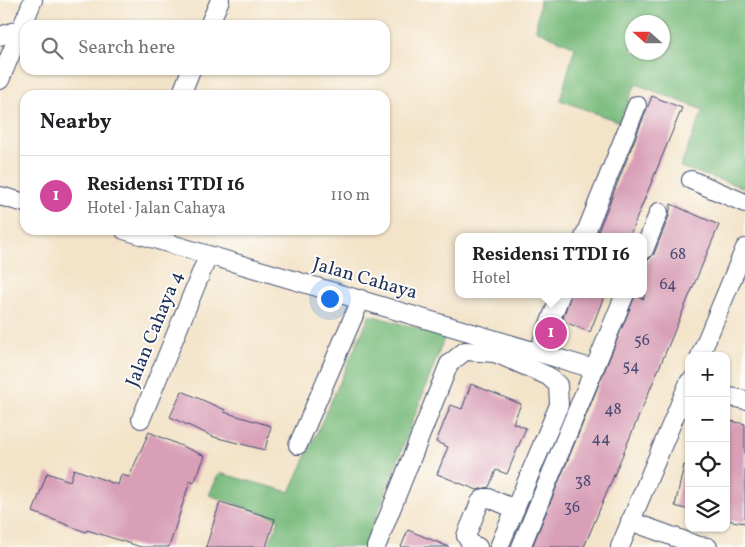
<!DOCTYPE html>
<html lang="en">
<head>
<meta charset="utf-8">
<style>
  body { margin:0; font-family:Vollkorn,serif; background:#f6f6f6; color:#202124 }
  .controls { position:absolute; right:15px; bottom:15px; display:grid; overflow:hidden; border-radius:10px; box-shadow:0 1px 4px #0004 }
  .controls button { width:45px; height:45px; display:grid; place-items:center; padding:0; border:0; border-bottom:1px solid #e0e0e0; background:#fff; color:#202124; font:25px sans-serif }
  .compass { position:absolute; left:625px; top:15px; width:45px; height:45px; border-radius:50%; background:#fff; box-shadow:0 1px 4px #0004; rotate:291deg }
  .you { position:absolute; left:329px; top:298px; width:18px; height:18px; margin:-12px; border:4px solid #fff; border-radius:50%; background:#1a73e8; box-shadow:0 0 0 8px #1a73e833 }
  .badge { display:grid; place-items:center; width:32px; height:32px; border-radius:50%; background:#1a73e8; color:#fff; font-size:16px; font-weight:700 }
  .pin { position:absolute; translate:-50% -50%; border:2px solid #fff; box-shadow:0 1px 5px #0006 }
  .popup { position:absolute; left:455px; top:233px; width:192px; height:65px; box-sizing:border-box; display:grid; place-content:center; border-radius:10px; background:#fff; filter:drop-shadow(0 1px 4px #0005); font-size:16px; white-space:nowrap; color:#757577 }
  .popup b { font-size:19px; color:#202124 }
  .popup::after { content:''; position:absolute; left:50%; top:100%; margin-left:-10px; border:10px solid transparent; border-top-color:#fff }
  .list { margin:0; padding:0; list-style:none }
  h2 { display:flex; justify-content:space-between; align-items:center; height:65px; margin:0; padding:0 20px; font-size:21px }
  h2 small { font-size:16px; font-weight:400; color:#757577 }
  .list li { display:grid; grid-template-columns:32px 1fr auto; gap:15px; align-items:center; box-sizing:border-box; height:80px; padding:0 20px; border-top:1px solid #e0e0e0 }
  .list b { display:block; font-size:19px; white-space:nowrap }
  .list p { margin:0; font-size:16px; white-space:nowrap; color:#757577 }
  .list em { font-size:16px; font-style:normal; color:#757577 }
  .icon { flex:none; width:28px; height:28px; fill:none; stroke:currentColor; stroke-width:2; stroke-linecap:round; stroke-linejoin:round }
  .map { position:relative; flex:none; width:745px; height:547px; overflow:hidden }
  .search { position:absolute; background:#fff; box-shadow:0 1px 4px #0004; left:20px; top:20px; width:370px; height:55px; display:flex; align-items:center; gap:12px; box-sizing:border-box; padding:0 18px; border-radius:15px; color:#757577; font-size:19px }
  .panel { position:absolute; background:#fff; box-shadow:0 1px 4px #0004; left:20px; top:90px; width:370px; height:145px; border-radius:15px }
  .map>svg:first-child { display:block }
</style>
</head>
<body>
<div class="map">
<svg width="745" height="547" viewBox="0 0 745 547">
  <rect width="100%" height="100%" fill="#fdfcf7"/>
  <filter id="ink" filterUnits="userSpaceOnUse"><feTurbulence type="fractalNoise" baseFrequency=".02" numOctaves="2"/><feDisplacementMap in="SourceGraphic" scale="10" xChannelSelector="R" yChannelSelector="G"/><feConvolveMatrix kernelMatrix="1 2 1 2 8 2 1 2 1" color-interpolation-filters="sRGB"/></filter>
  <filter id="wash" filterUnits="userSpaceOnUse"><feTurbulence type="fractalNoise" baseFrequency=".0096" numOctaves="4" result="noise"/><feDisplacementMap in="SourceGraphic" scale="20" xChannelSelector="R" yChannelSelector="G"/><feGaussianBlur stdDeviation="1.12" result="paint"/><feColorMatrix in="noise" values="0 0 0 0 0 0 0 0 0 0 0 0 0 0 0 0 0 1.4 0 .05"/><feComposite in="paint" operator="in"/></filter>
  <g filter="url(#wash)">
    <rect width="100%" height="100%" fill="#f3e3c8"/>
    <g fill="#7abc7e" stroke="#4a766e" fill-rule="evenodd">
      <path d="M540 0H745V188L680 167 703 110 636 84 619 122 560 100 575 47 536 30ZM632 22H662V52H632Z"/>
      <polygon points="370,315 445,336 365,547 268,547 279,519 209,495 219,473 290,492"/>
    </g>
    <g id="blocks">
      <g fill="#d89fb7">
        <polygon points="652,96 682,108 629,237 596,237"/>
        <polygon points="671,204 719,225 584,547 532,547 635,296 644,299 644,270 648,260 654,254 669,216"/>
        <polygon points="571,294 605,294 590,332 562,321"/>
        <polygon points="471,384 521,404 513,423 526,428 507,474 496,470 489,487 477,490 437,474 448,447 436,442 451,405 462,409"/>
        <polygon points="182,391 225,410 224,412 271,426 265,450 214,437 170,417"/>
        <polygon points="726,420 745,424 745,523 726,520"/>
        <polygon points="149,432 205,456 194,483 190,481 169,547 141,547 87,530 86,532 33,512 47,473 70,481 74,469 118,485 121,475 129,477"/>
        <polygon points="684,465 689,466 689,510 675,506"/>
        <polygon points="220,502 275,519 266,547 206,547"/>
        <polygon points="408,530 449,547 401,547"/>
      </g>
    </g>
  </g>
  <g filter="url(#ink)">
    <use href="#blocks" fill-opacity="0" stroke="#3b4a6e" stroke-width="1"/>
    <g fill="none" stroke-linecap="round" stroke-linejoin="round">
      <g stroke="#3b4a6e" stroke-width="20">
        <g id="minor">
          <polyline points="209,25 220,0"/>
          <polyline points="0,36 21,29"/>
          <polyline points="0,80 33,0"/>
          <polyline points="181,95 191,70"/>
          <polyline points="691,180 745,203"/>
          <polyline points="0,196 25,203"/>
          <polyline points="124,230 594,369"/>
          <polyline points="584,237 637,105"/>
          <polyline points="644,250 659,212"/>
          <polyline points="538,352 561,294"/>
          <polyline points="700,356 745,248"/>
          <polyline points="726,396 745,400"/>
          <polyline points="141,419 208,256"/>
          <polyline points="298,445 361,299"/>
          <polyline points="630,521 699,546 708,547"/>
          <polyline points="376,547 449,364 465,351 495,353 548,376 558,385 559,405 499,547"/>
          <polyline points="478,547 471,544 466,536 480,502 484,498 489,498 515,509"/>
          <polyline points="521,547 625,294"/>
          <polyline points="620,547 689,382"/>
        </g>
      </g>
      <use href="#minor" stroke="#fff" stroke-width="18"/>
    </g>
  </g>
  <g text-anchor="middle" dominant-baseline="central" stroke-width="4" stroke-linejoin="round" paint-order="stroke">
    <g font-size="16" fill="#4a4b74">
      <text x="678" y="255">68</text>
      <text x="668" y="285">64</text>
      <text x="642" y="341">56</text>
      <text x="631" y="367">54</text>
      <text x="613" y="410">48</text>
      <text x="601" y="439">44</text>
      <text x="583" y="482">38</text>
      <text x="572" y="508">36</text>
    </g>
    <g font-size="19" fill="#1b2f5e" stroke="#fdfcf7">
      <text transform="translate(365 279) rotate(16)">Jalan Cahaya</text>
      <text transform="translate(155 329) rotate(-68)">Jalan Cahaya 4</text>
    </g>
  </g>
</svg>
<div class="controls">
<button>+</button>
<button>−</button>
<button><svg class="icon" aria-label="locate" viewBox="0 0 24 24"><circle cx="12" cy="12" r="6"/><path d="M12 2v4M12 18v4M2 12h4M18 12h4"/></svg></button>
<button><svg class="icon" aria-label="layers" viewBox="0 0 24 24"><path d="M12 4l9 5-9 5-9-5zM3 14l9 5 9-5"/></svg></button>
</div>
<svg class="compass" viewBox="-18 -18 36 36"><path d="M0-13l5 13h-10z" fill="#e53935"/><path d="M0 13l5-13h-10z" fill="#757577"/></svg>
<div class="you"></div>
<div class="pin badge" style="left:551px;top:333px;background:#d1479c">1</div>
<div class="popup"><b>Residensi TTDI 16</b>Hotel</div>
<div class="search"><svg class="icon" aria-label="search" viewBox="0 0 24 24"><circle cx="10" cy="10" r="6"/><path d="M15 15l6 6"/></svg>Search here</div>
<section class="panel">
<h2>Nearby<small></small></h2>
<ul class="list">
<li><span class="badge" style="background:#d1479c">1</span><div><b>Residensi TTDI 16</b><p>Hotel · Jalan Cahaya</p></div><em>110 m</em></li>
</ul>
</section>
</div>
</body>
</html>
